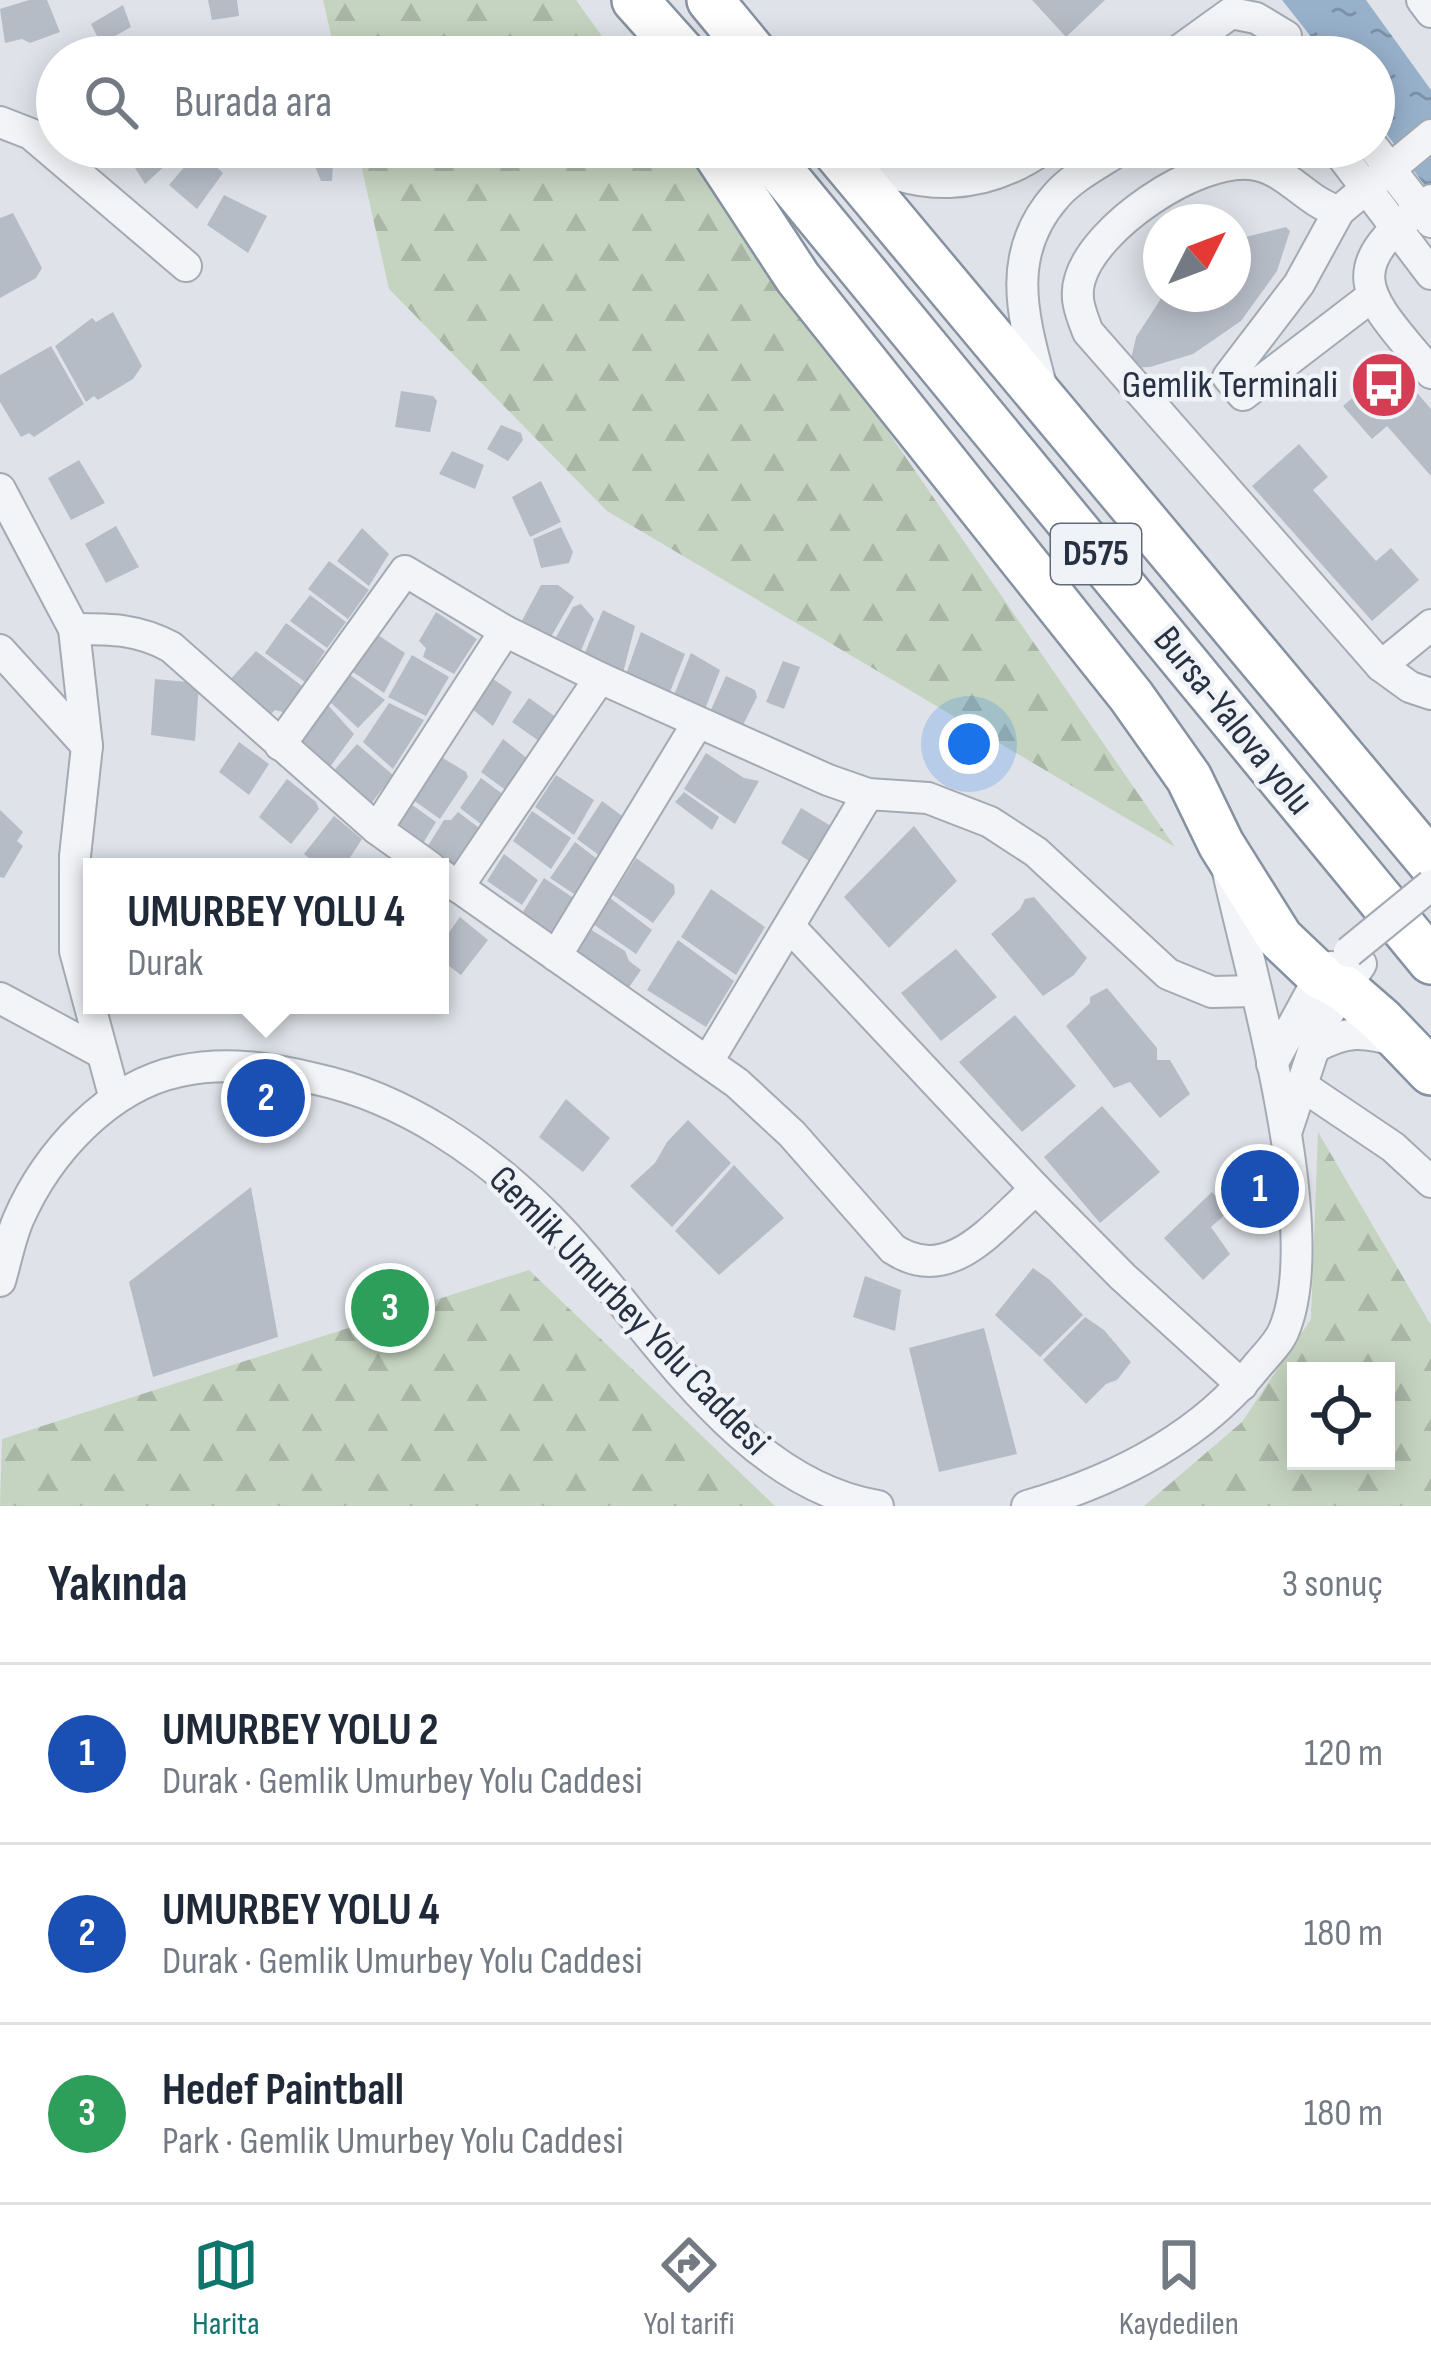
<!DOCTYPE html>
<html lang="tr">
<head>
<meta charset="utf-8">
<style>
  body { margin:0; font-family:"Sofia Sans Condensed",sans-serif; background:#f6f6f7; color:#1f2937 }
  .controls { position:absolute; right:36px; bottom:36px; display:grid; overflow:hidden; border-radius:0px; box-shadow:0 6px 30px #0003 }
  .controls button { width:108px; height:108px; display:grid; place-items:center; padding:0; border:0; border-bottom:3px solid #e0e1e3; background:#fff; color:#1f2937; font:60px sans-serif }
  .compass { position:absolute; left:1143px; top:204px; width:108px; height:108px; border-radius:50%; background:#fff; box-shadow:0 6px 30px #0003; rotate:48deg }
  .you { position:absolute; left:969px; top:744px; width:42px; height:42px; margin:-30px; border:9px solid #fff; border-radius:50%; background:#1a73e8; box-shadow:0 0 0 18px #1a73e833 }
  .badge { display:grid; place-items:center; width:78px; height:78px; border-radius:50%; background:#0f766e; color:#fff; font-size:39px; font-weight:700 }
  .pin { position:absolute; translate:-50% -50%; border:6px solid #fff; box-shadow:0 3px 12px #0006 }
  .popup { position:absolute; left:83px; top:858px; width:366px; height:156px; box-sizing:border-box; display:grid; place-content:center; border-radius:0px; background:#fff; filter:drop-shadow(0 3px 9px #0005); font-size:39px; white-space:nowrap; color:#747a83 }
  .popup b { font-size:45px; color:#1f2937 }
  .popup::after { content:''; position:absolute; left:50%; top:100%; margin-left:-24px; border:24px solid transparent; border-top-color:#fff }
  .list { margin:0; padding:0; list-style:none }
  h2 { display:flex; justify-content:space-between; align-items:center; height:156px; margin:0; padding:0 48px; font-size:51px }
  h2 small { font-size:39px; font-weight:400; color:#747a83 }
  .list li { display:grid; grid-template-columns:78px 1fr auto; gap:36px; align-items:center; box-sizing:border-box; height:180px; padding:0 48px; border-top:3px solid #e0e1e3 }
  .list b { display:block; font-size:45px; white-space:nowrap }
  .list p { margin:0; font-size:39px; white-space:nowrap; color:#747a83 }
  .list em { font-size:39px; font-style:normal; color:#747a83 }
  .icon { flex:none; width:66px; height:66px; fill:none; stroke:currentColor; stroke-width:2; stroke-linecap:round; stroke-linejoin:round }
  .map { position:relative; flex:none; width:1431px; height:1506px; overflow:hidden }
  .search { position:absolute; background:#fff; box-shadow:0 6px 30px #0003; left:36px; right:36px; top:36px; height:132px; display:flex; align-items:center; gap:30px; box-sizing:border-box; padding:0 42px; border-radius:66px; color:#747a83; font-size:45px }
  .sheet { height:696px; background:#fff }
  nav { display:flex; justify-content:space-around; align-items:center; box-sizing:border-box; height:168px; border-top:3px solid #e0e1e3; background:#fff; font-size:33px; color:#747a83 }
  nav a { display:grid; justify-items:center; gap:6px }
  nav .on { color:#0f766e }
  .map>svg:first-child { display:block }
</style>
</head>
<body>
<div class="map">
<svg width="1431" height="1506" viewBox="0 0 1431 1506">
  <defs>
    <pattern id="forest-firs" width="22" height="20" patternUnits="userSpaceOnUse" patternTransform="scale(3)"><rect width="22" height="20" fill="#c5d4c0"/><path d="M5 1l3.5 6h-7zM16 11l3.5 6h-7z" fill="#a9b6a6"/></pattern>
    <pattern id="water-ripples" width="26" height="14" patternUnits="userSpaceOnUse" patternTransform="scale(3)"><rect width="26" height="14" fill="#98b1cb"/><path d="M2 4q2-2 4 0t4 0M15 11q2-2 4 0t4 0" fill="none" stroke="#7c91a6"/></pattern>
  </defs>
  <rect width="100%" height="100%" fill="#dfe3e9"/>
  <g fill="url(#forest-firs)" fill-rule="evenodd">
    <polygon points="323,0 576,0 617,57 336,57"/>
    <polygon points="357,147 683,147 853,381 1175,847 607,511 389,289"/>
    <path d="M1318 1132 1431 1325V1506H1144L1242 1422 1311 1319ZM1296 1371H1386V1461H1296Z"/>
    <polygon points="529,1270 775,1506 0,1506 2,1439"/>
  </g>
  <polygon fill="url(#water-ripples)" points="1282,0 1366,0 1431,90 1431,194 1374,117 1374,57 1327,57"/>
  <g fill="#b6bcc6">
    <polygon points="29,0 47,0 60,32 30,43 22,39 5,43 0,9"/>
    <polygon points="208,0 237,0 239,16 212,20"/>
    <polygon points="1032,0 1105,0 1066,37"/>
    <polygon points="123,5 131,27 101,44 91,24"/>
    <polygon points="152,37 158,43 168,41 171,57 135,57 132,46"/>
    <polygon points="218,38 245,43 243,57 215,57"/>
    <polygon points="206,41 205,57 178,57 179,43"/>
    <polygon points="122,147 177,147 180,152 145,184"/>
    <polygon points="317,148 334,150 332,181 321,181 315,166"/>
    <polygon points="199,150 223,173 197,209 169,185"/>
    <polygon points="224,195 267,216 248,253 207,225"/>
    <polygon points="13,213 42,268 36,278 0,298 0,218"/>
    <polygon points="1286,227 1290,231 1277,271 1241,321 1193,354 1150,367 1129,368 1136,337 1164,294 1233,294 1233,240"/>
    <polygon points="113,312 142,366 133,379 98,400 94,396 86,402 55,346 92,318 96,322"/>
    <polygon points="51,346 84,404 34,437 29,433 21,437 0,402 0,375"/>
    <polygon points="1392,364 1431,409 1431,476 1387,426 1372,439 1343,406"/>
    <polygon points="401,391 433,396 437,401 430,432 395,427"/>
    <polygon points="501,425 521,433 523,440 508,461 487,449"/>
    <polygon points="1299,444 1328,477 1313,490 1376,561 1391,548 1419,580 1372,621 1252,486"/>
    <polygon points="452,451 484,465 475,489 439,474"/>
    <polygon points="79,460 105,503 71,520 48,478"/>
    <polygon points="541,481 561,522 530,537 512,497"/>
    <polygon points="116,526 139,567 106,583 85,544"/>
    <polygon points="561,527 573,552 569,563 541,568 533,539"/>
    <polygon points="362,528 389,554 369,586 337,561"/>
    <polygon points="329,561 369,590 348,619 308,589"/>
    <polygon points="541,585 558,585 574,597 548,642 518,628"/>
    <polygon points="310,595 346,622 327,648 290,621"/>
    <polygon points="581,604 594,619 578,658 551,646 573,607"/>
    <polygon points="603,610 635,626 623,673 583,657"/>
    <polygon points="436,612 477,639 454,674 423,657 426,648 419,641"/>
    <polygon points="286,623 325,651 305,682 265,653"/>
    <polygon points="369,629 405,653 384,693 344,666"/>
    <polygon points="641,632 685,654 666,702 624,680"/>
    <polygon points="256,651 302,686 283,712 275,710 270,715 227,683"/>
    <polygon points="691,653 720,670 704,712 672,700"/>
    <polygon points="412,655 449,677 426,716 388,697"/>
    <polygon points="783,661 800,667 784,709 766,702"/>
    <polygon points="486,674 512,692 493,726 466,704"/>
    <polygon points="350,675 385,700 358,728 327,699"/>
    <polygon points="726,676 755,690 757,697 738,735 706,721"/>
    <polygon points="155,679 199,683 195,741 151,735"/>
    <polygon points="529,698 560,720 546,746 512,722"/>
    <polygon points="326,703 354,734 327,771 294,742"/>
    <polygon points="389,703 424,720 393,769 363,742"/>
    <polygon points="503,739 538,767 515,797 481,772"/>
    <polygon points="239,742 269,764 249,795 219,772"/>
    <polygon points="357,744 393,775 367,809 330,775"/>
    <polygon points="433,752 466,772 468,777 440,819 406,795"/>
    <polygon points="706,753 744,778 759,781 735,824 684,789"/>
    <polygon points="556,775 594,800 574,835 535,807"/>
    <polygon points="481,778 508,798 490,831 460,808"/>
    <polygon points="287,779 316,802 319,809 291,844 259,817"/>
    <polygon points="684,792 719,817 712,830 675,802"/>
    <polygon points="404,799 436,822 422,845 388,819"/>
    <polygon points="602,801 625,818 607,861 577,839"/>
    <polygon points="801,808 831,826 814,864 781,843"/>
    <polygon points="0,810 23,832 17,841 23,846 4,878 0,877"/>
    <polygon points="532,811 571,838 551,869 513,841"/>
    <polygon points="458,812 482,830 459,873 426,849 444,820 451,820"/>
    <polygon points="334,816 362,839 344,867 320,867 304,854"/>
    <polygon points="914,826 957,881 889,948 844,897"/>
    <polygon points="575,842 601,862 583,900 550,878"/>
    <polygon points="504,854 538,880 522,905 487,881"/>
    <polygon points="636,858 674,885 675,893 653,923 613,895"/>
    <polygon points="544,878 578,901 551,942 519,918"/>
    <polygon points="711,889 765,927 736,975 681,937"/>
    <polygon points="1034,897 1087,958 1074,975 1043,996 991,934 1020,909 1025,899"/>
    <polygon points="610,898 652,930 636,954 593,924"/>
    <polygon points="460,917 488,940 461,975 440,959 440,945"/>
    <polygon points="590,929 625,951 629,961 641,970 623,996 571,960"/>
    <polygon points="678,940 734,981 706,1027 647,990"/>
    <polygon points="956,949 997,997 941,1041 901,993"/>
    <polygon points="1107,988 1157,1048 1157,1060 1170,1060 1190,1094 1160,1118 1130,1082 1114,1088 1066,1026 1090,1003 1090,997"/>
    <polygon points="1015,1015 1076,1086 1022,1132 959,1062"/>
    <polygon points="566,1099 610,1138 583,1172 539,1137"/>
    <polygon points="1102,1106 1160,1172 1100,1223 1044,1157"/>
    <polygon points="688,1120 731,1163 672,1227 630,1186 655,1163 667,1142"/>
    <polygon points="734,1165 784,1218 719,1275 675,1231"/>
    <polygon points="251,1187 278,1337 153,1377 129,1282"/>
    <polygon points="1212,1192 1229,1211 1211,1227 1230,1254 1203,1280 1164,1238"/>
    <polygon points="1033,1268 1050,1280 1083,1315 1040,1357 995,1315"/>
    <polygon points="865,1276 901,1290 895,1331 853,1317"/>
    <polygon points="1085,1317 1104,1330 1131,1362 1117,1380 1106,1384 1086,1404 1043,1360"/>
    <polygon points="984,1328 1017,1454 939,1472 909,1348"/>
  </g>
  <g fill="none" stroke-linecap="round" stroke-linejoin="round">
    <g stroke="#a4aab3" stroke-width="34">
      <g id="minor">
        <polyline points="1422,0 1431,12"/>
        <polyline points="1170,57 1231,13 1256,18 1286,36 1253,57"/>
        <polyline points="0,122 31,134 186,266"/>
        <path d="M1431 135 1339 211C1306 203 1286 167 1250 164 1195 159 1095 227 1080 279 1074 298 1081 314 1088 332L1381 666 1410 687 1431 694"/>
        <polyline points="1335,147 1431,274"/>
        <polyline points="1373,147 1431,222"/>
        <path d="M851 154C917 193 984 192 1046 147"/>
        <path d="M1431 200C1332 271 1367 296 1431 373"/>
        <polyline points="1339,211 1299,284 1228,377 1243,395 1371,297"/>
        <path d="M1042 389C1024 320 1003 256 1056 196 1073 176 1102 162 1124 147"/>
        <polyline points="0,489 74,629 87,746 75,856 75,951 115,1099"/>
        <path d="M74 629C111 629 138 629 171 647L377 829 430 867"/>
        <polyline points="0,650 87,746"/>
        <polyline points="1381,666 1431,625"/>
        <polyline points="280,745 405,571 505,631 600,678 828,780 868,794 928,798 990,822 1036,852 1168,974 1212,992 1255,991"/>
        <polyline points="377,829 505,631"/>
        <path d="M440 874 737 1083 792 1134 893 1249C951 1287 994 1225 1036 1189"/>
        <polyline points="458,887 600,678"/>
        <polyline points="790,927 1036,1189 1123,1277 1242,1385"/>
        <polyline points="556,956 697,724"/>
        <polyline points="0,998 102,1053"/>
        <path d="M1314 1048C1346 1030 1364 1031 1399 1042"/>
        <polyline points="708,1061 868,794"/>
        <polyline points="1272,1064 1320,976 1331,967"/>
        <polyline points="1301,1085 1393,1147 1431,1182"/>
        <polyline points="1286,1133 1323,1021 1361,964"/>
        <path d="M0 1281C6 1261 10 1239 18 1220 47 1153 108 1086 180 1071 227 1061 269 1068 316 1079 404 1098 484 1153 548 1217 644 1313 733 1482 878 1506"/>
        <path d="M1027 1506C1113 1481 1200 1438 1257 1366 1266 1355 1279 1343 1284 1330 1326 1231 1252 980 1228 872"/>
      </g>
    </g>
    <g stroke="#8691a1" stroke-width="50">
      <g id="highway">
        <polyline points="635,0 686,57"/>
        <polyline points="710,0 757,57"/>
        <polyline points="712,147 798,278 1131,696 1189,778 1221,844 1280,938 1320,976 1344,988 1382,1021 1431,1072"/>
        <polyline points="761,147 1431,961"/>
        <polyline points="832,147 1431,863"/>
      </g>
    </g>
    <use href="#minor" stroke="#f2f4f7" stroke-width="30"/>
    <use href="#highway" stroke="#fff" stroke-width="45"/>
    <g stroke="#a4aab3" stroke-width="34" stroke-linecap="butt">
      <polyline id="minor-bridge" points="1349,952 1431,885"/>
    </g>
    <use href="#minor-bridge" stroke="#f2f4f7" stroke-width="30"/>
  </g>
  <defs>
    <g id="bus-disc" transform="scale(3.45)"><circle r="9.5" fill="#d53d55" stroke="#eff2f7"/><path d="M-5-6H5V4H4V6H2V4H-2V6H-4V4H-5ZM-3.5-4V0h7V-4ZM-3.5 1.2v1.5H-2V1.2ZM2 1.2v1.5H3.5V1.2Z" fill="#fff"/></g>
  </defs>
  <g fill-rule="evenodd">
    <use href="#bus-disc" x="1384" y="385"/>
  </g>
  <g text-anchor="middle" dominant-baseline="central" stroke-width="9" stroke-linejoin="round" paint-order="stroke">
    <rect fill="#eff2f7" stroke="#636b78" stroke-width="3" x="1051" y="524" width="90" height="60" rx="9"/>
    <g font-size="36" font-weight="bold" fill="#273141">
      <text x="1096" y="554">D575</text>
    </g>
    <g font-size="39" fill="#273141" stroke="#eff2f7" text-anchor="end">
      <text x="1338" y="385">Gemlik Terminali</text>
    </g>
    <g font-size="39" fill="#273141" stroke="#eff2f7">
      <text transform="translate(1233 721) rotate(51)">Bursa-Yalova yolu</text>
      <text transform="translate(629 1311) rotate(46)">Gemlik Umurbey Yolu Caddesi</text>
    </g>
  </g>
</svg>
<div class="controls">
<button><svg class="icon" aria-label="locate" viewBox="0 0 24 24"><circle cx="12" cy="12" r="6"/><path d="M12 2v4M12 18v4M2 12h4M18 12h4"/></svg></button>
</div>
<svg class="compass" viewBox="-18 -18 36 36"><path d="M0-13l5 13h-10z" fill="#e53935"/><path d="M0 13l5-13h-10z" fill="#747a83"/></svg>
<div class="you"></div>
<div class="pin badge" style="left:1260px;top:1189px;background:#1a4fb4">1</div>
<div class="pin badge" style="left:266px;top:1098px;background:#1a4fb4">2</div>
<div class="popup"><b>UMURBEY YOLU 4</b>Durak</div>
<div class="pin badge" style="left:390px;top:1308px;background:#2e9e5b">3</div>
<div class="search"><svg class="icon" aria-label="search" viewBox="0 0 24 24"><circle cx="10" cy="10" r="6"/><path d="M15 15l6 6"/></svg>Burada ara</div>
</div>
<section class="sheet">
<h2>Yakında<small>3 sonuç</small></h2>
<ul class="list">
<li><span class="badge" style="background:#1a4fb4">1</span><div><b>UMURBEY YOLU 2</b><p>Durak · Gemlik Umurbey Yolu Caddesi</p></div><em>120 m</em></li>
<li><span class="badge" style="background:#1a4fb4">2</span><div><b>UMURBEY YOLU 4</b><p>Durak · Gemlik Umurbey Yolu Caddesi</p></div><em>180 m</em></li>
<li><span class="badge" style="background:#2e9e5b">3</span><div><b>Hedef Paintball</b><p>Park · Gemlik Umurbey Yolu Caddesi</p></div><em>180 m</em></li>
</ul>
</section>
<nav>
<a class="on"><svg class="icon" aria-label="map" viewBox="0 0 24 24"><path d="M3 6l6-2 6 2 6-2v14l-6 2-6-2-6 2zM9 4v14M15 6v14"/></svg>Harita</a>
<a><svg class="icon" aria-label="directions" viewBox="0 0 24 24"><path d="M12 3l9 9-9 9-9-9zM9 14v-3h6M13 9l2 2-2 2"/></svg>Yol tarifi</a>
<a><svg class="icon" aria-label="saved" viewBox="0 0 24 24"><path d="M7 4h10v16l-5-4-5 4z"/></svg>Kaydedilen</a>
</nav>
</body>
</html>
